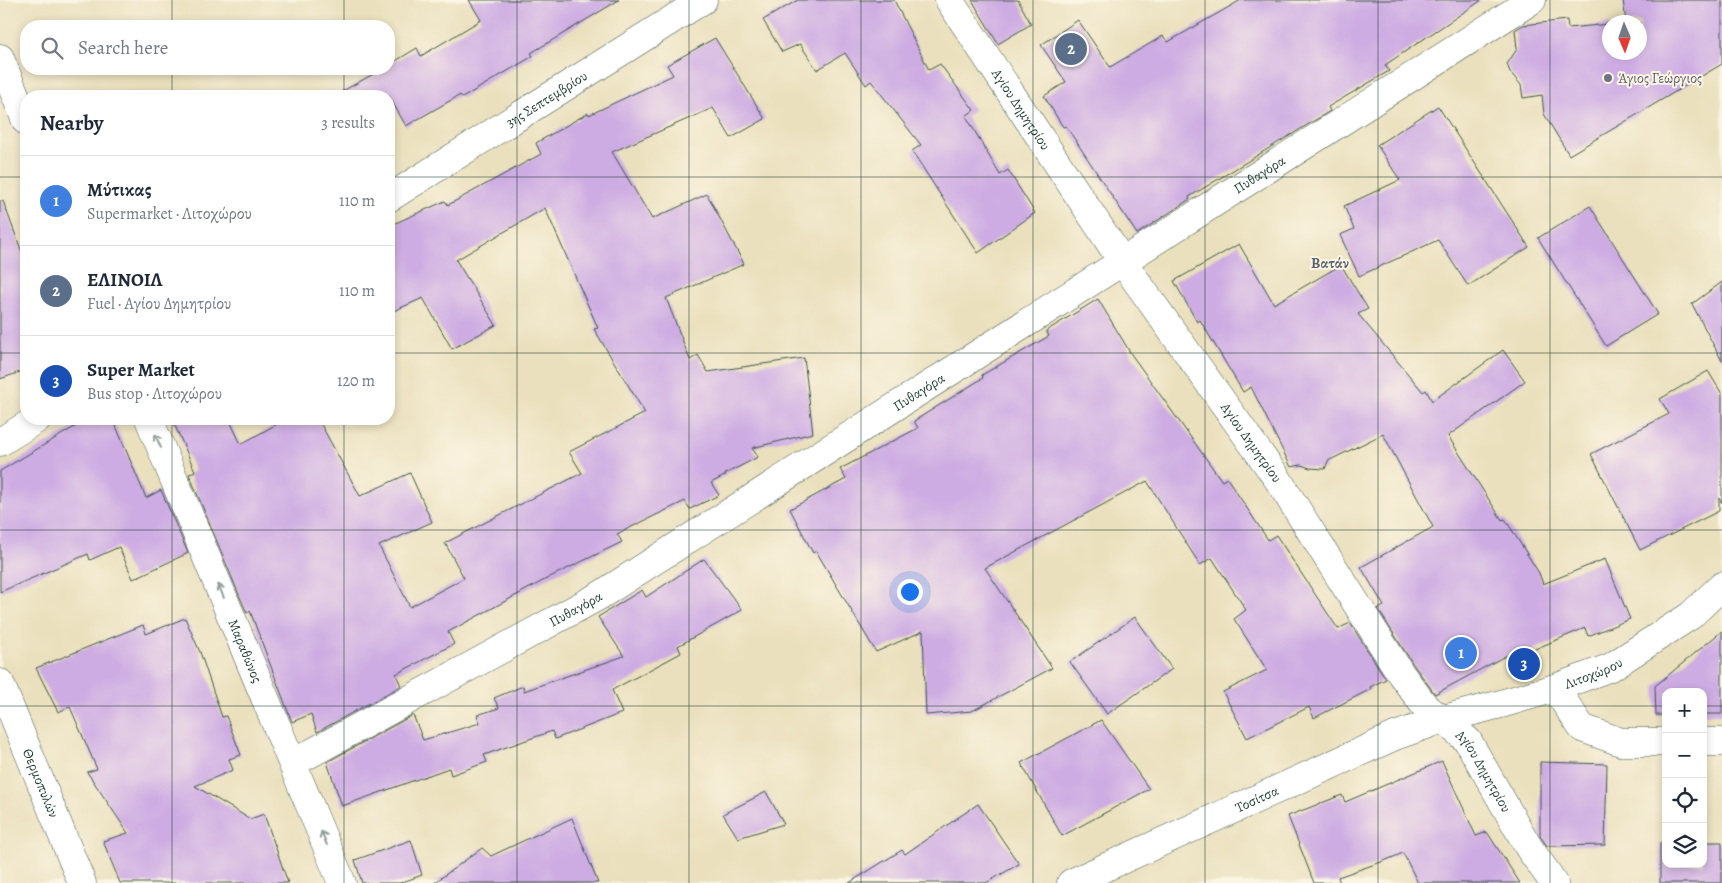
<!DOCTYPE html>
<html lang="en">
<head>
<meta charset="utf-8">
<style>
  body { margin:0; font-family:Alegreya,serif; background:#f6f6f7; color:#1f2937 }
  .controls { position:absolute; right:15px; bottom:15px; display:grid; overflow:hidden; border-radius:10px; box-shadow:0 2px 8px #0003 }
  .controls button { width:45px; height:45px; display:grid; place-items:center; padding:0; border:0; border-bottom:1px solid #e0e1e3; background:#fff; color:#1f2937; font:25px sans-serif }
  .compass { position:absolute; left:1602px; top:15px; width:45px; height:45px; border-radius:50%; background:#fff; box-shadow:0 2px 8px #0003; rotate:178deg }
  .you { position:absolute; left:909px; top:591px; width:18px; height:18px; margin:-12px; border:4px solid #fff; border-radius:50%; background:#1a73e8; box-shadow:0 0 0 8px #1a73e833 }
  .badge { display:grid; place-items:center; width:32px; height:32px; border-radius:50%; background:#d93025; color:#fff; font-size:16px; font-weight:700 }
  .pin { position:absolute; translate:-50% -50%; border:2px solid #fff; box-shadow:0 1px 5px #0006 }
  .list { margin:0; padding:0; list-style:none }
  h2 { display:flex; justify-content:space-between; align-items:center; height:65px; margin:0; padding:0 20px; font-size:21px }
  h2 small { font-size:16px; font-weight:400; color:#747a83 }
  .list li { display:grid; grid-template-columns:32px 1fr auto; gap:15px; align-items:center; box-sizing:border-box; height:90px; padding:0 20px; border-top:1px solid #e0e1e3 }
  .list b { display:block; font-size:19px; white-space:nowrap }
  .list p { margin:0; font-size:16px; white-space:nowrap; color:#747a83 }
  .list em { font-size:16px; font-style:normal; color:#747a83 }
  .icon { flex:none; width:28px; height:28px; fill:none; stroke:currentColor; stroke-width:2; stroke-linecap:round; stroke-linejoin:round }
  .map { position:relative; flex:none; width:1722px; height:883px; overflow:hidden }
  .search { position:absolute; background:#fff; box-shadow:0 2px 8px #0003; left:20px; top:20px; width:375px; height:55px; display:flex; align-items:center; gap:12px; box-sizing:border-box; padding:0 18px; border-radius:20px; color:#747a83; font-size:19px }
  .panel { position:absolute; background:#fff; box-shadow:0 2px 8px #0003; left:20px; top:90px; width:375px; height:335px; border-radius:20px }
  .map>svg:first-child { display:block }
</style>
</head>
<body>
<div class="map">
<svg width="1722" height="883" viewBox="0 0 1722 883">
  <rect width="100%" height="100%" fill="#fcf5e5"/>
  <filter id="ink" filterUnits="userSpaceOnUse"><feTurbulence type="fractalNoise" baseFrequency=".02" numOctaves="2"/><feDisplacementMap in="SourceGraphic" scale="10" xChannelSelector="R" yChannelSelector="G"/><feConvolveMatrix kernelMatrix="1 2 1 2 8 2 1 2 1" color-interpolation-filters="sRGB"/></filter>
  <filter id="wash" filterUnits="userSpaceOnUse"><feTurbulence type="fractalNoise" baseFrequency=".0096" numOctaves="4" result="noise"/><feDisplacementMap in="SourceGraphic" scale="20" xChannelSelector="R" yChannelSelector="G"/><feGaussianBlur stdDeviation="1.12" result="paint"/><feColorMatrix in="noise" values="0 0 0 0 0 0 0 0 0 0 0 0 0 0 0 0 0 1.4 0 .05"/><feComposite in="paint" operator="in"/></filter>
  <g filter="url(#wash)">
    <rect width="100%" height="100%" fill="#eae0bd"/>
    <g id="blocks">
      <g fill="#cdace3">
        <polygon points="469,0 619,0 531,53 533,56 462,98 460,95 406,126 389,96 334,96 382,69 389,69 389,65 417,48 421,56 481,20"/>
        <polygon points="798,0 894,0 929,70 940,64 974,110 966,116 1000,175 1008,170 1035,213 978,253 912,151 921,145 871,81 866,85 845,53 817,70 800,44 782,52 763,20"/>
        <polygon points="972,0 1018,0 1031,24 998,44"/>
        <polygon points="1241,0 1482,0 1385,65 1389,71 1328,107 1330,111 1189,197 1190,199 1137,234 1066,126 1063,127 1044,96 1066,82 1041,45 1078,20 1110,67 1163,36 1168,42"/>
        <polygon points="1623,0 1722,0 1722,64 1569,155 1544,114 1542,95 1523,98 1521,85 1510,72 1507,64 1517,49 1515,30 1523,25 1567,20 1568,28 1610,24 1610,52 1640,52 1640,22 1621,22 1626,22"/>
        <polygon points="715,38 765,119 731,138 713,108 612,152 652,219 707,194 744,264 666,298 690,360 698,355 708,372 804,358 813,433 752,448 758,457 725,474 726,475 711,483 719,495 690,509 685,501 617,534 622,542 552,576 448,632 454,644 396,674 401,686 317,732 311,714 292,722 250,611 247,613 242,602 189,474 195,471 172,419 229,419 241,444 286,419 318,419 360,496 410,473 432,522 379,546 410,607 464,578 445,543 582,473 569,452 645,413 594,329 598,328 545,208 456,260 496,325 452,349 423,298 389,313 389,226 445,201 448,205 541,154 536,143 588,113 589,115 673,75 667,65"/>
        <polygon points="1438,106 1529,247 1468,286 1438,240 1359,276 1340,235 1354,229 1344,206 1400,180 1377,145"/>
        <polygon points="0,201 3,201 26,263 26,370 0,379"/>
        <polygon points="1590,206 1658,314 1606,346 1538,238"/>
        <polygon points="1239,244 1274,304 1341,265 1368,309 1358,314 1423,392 1426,390 1432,401 1503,350 1525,381 1448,436 1502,520 1505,519 1539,573 1543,584 1605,559 1630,619 1588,636 1585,628 1511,659 1509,654 1435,694 1413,664 1378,609 1384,606 1361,567 1433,527 1383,434 1328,461 1325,469 1310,468 1301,465 1291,467 1251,387 1243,392 1200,320 1197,322 1174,281"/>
        <polygon points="1722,282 1722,361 1692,304"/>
        <polygon points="1098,299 1131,354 1222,481 1227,478 1268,540 1276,535 1338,629 1350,623 1386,679 1370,687 1371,689 1314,718 1309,707 1247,738 1223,692 1267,670 1234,619 1246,610 1212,558 1200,565 1147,481 985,568 1052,668 972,711 926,715 923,631 876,652 816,551 813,553 790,509 846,479 840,469 918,428 914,421 983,378 982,375 1049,336 1046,331"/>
        <polygon points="1708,371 1722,394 1722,503 1719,498 1719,511 1640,550 1591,454 1669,414 1660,399"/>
        <polygon points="88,419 113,419 146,498 161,490 188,553 133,579 119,547 90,560 88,554 0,592 0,471"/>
        <polygon points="704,559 742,610 678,646 681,653 612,690 622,713 555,739 552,731 484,755 487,762 451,775 449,768 342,806 327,762 413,715 423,740 480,723 477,715 499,708 494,698 523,686 524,691 624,656 598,617 642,590 646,597"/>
        <polygon points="1135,617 1172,669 1107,714 1070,662"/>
        <polygon points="185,618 200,652 222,717 226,716 241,755 229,759 233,770 195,786 250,819 264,814 288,883 120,883 103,841 128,833 87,772 97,769 70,707 58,712 36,668 143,625 146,634"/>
        <polygon points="1722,631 1722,714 1703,714 1703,692 1666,692 1666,715 1656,715 1655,686"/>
        <polygon points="1101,720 1149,789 1062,836 1021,763"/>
        <polygon points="1442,761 1476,836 1487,832 1520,883 1418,883 1403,853 1384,861 1338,877 1340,883 1314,883 1288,816 1342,795 1345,802"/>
        <polygon points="1540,762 1607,764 1605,845 1547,846 1540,836"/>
        <polygon points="766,792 784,824 738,838 723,814"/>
        <polygon points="978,804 1019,864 986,883 849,883 902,850 905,854"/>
        <polygon points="572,818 598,883 434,883 482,848 491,856"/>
        <polygon points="411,840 422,875 400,883 362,883 355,860"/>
        <polygon points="1703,842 1722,842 1722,883 1660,883 1660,843 1666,843 1666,864 1703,864"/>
      </g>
    </g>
  </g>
  <g filter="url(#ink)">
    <use href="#blocks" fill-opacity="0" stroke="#3d5549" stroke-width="1"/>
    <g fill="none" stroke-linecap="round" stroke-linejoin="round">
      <g stroke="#3d5549" stroke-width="29">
        <g id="minor">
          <path id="s1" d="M949 0 1122 261 1277 478 1401 674 1427 709 1443 719 1468 741 1529 848 1554 883"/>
          <polyline points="0,58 26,121"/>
          <path id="s2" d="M389 198 703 0"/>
          <path id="s3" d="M149 419 342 883"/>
          <polyline points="0,442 37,419"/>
          <path id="s4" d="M0 683 82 883"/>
          <polyline points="1555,688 1582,728 1621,742 1666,742"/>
          <polyline points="1703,742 1722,742"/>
          <path id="s5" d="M293 763 599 596 1532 0"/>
          <path id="s6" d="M1071 883 1395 736 1443 719 1501 704 1555 688 1611 667 1690 616 1722 586"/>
        </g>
      </g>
      <use href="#minor" stroke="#fff" stroke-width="28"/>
    </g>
    <defs><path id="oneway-shaft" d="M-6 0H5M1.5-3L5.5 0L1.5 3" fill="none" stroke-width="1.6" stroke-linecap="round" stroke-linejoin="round" transform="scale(1.25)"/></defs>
    <g stroke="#8f9e9a">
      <use href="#oneway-shaft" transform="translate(158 441) rotate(-113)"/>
      <use href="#oneway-shaft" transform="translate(221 591) rotate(-113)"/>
      <use href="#oneway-shaft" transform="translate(324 838) rotate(-112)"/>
    </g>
  </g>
  <path fill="none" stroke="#1f3d34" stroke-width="1" stroke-opacity="0.55" d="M172 0V26M344 0V26M517 0V883M689 0V883M861 0V883M1033 0V883M1205 0V883M1378 0V883M1550 0V883M172 69V96M344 69V96M0 177H26M389 177H1722M0 353H26M389 353H1722M172 419V883M344 419V883M0 530H1722M0 706H1666M1703 706H1722"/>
  <circle fill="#6b7280" stroke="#fcf5e5" stroke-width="2" cx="1608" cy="78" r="5"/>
  <g text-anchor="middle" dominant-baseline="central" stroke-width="4" stroke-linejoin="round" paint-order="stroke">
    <g font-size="14" fill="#5b616d" stroke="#fcf5e5" text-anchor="start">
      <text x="1618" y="78">Άγιος Γεώργιος</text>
    </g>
    <g font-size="14" fill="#1f3d34" stroke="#fcf5e5">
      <text stroke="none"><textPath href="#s2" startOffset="186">3ης Σεπτεμβρίου</textPath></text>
      <text stroke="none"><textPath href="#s1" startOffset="131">Αγίου Δημητρίου</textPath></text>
      <text stroke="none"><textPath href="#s5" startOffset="1132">Πυθαγόρα</textPath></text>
      <text stroke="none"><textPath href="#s5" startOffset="728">Πυθαγόρα</textPath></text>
      <text stroke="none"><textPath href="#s1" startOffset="536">Αγίου Δημητρίου</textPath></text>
      <text stroke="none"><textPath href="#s5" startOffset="322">Πυθαγόρα</textPath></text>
      <text stroke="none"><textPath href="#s3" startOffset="251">Μαραθώνος</textPath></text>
      <text stroke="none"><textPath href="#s6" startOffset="564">Λιτοχώρου</textPath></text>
      <text stroke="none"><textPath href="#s1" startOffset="941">Αγίου Δημητρίου</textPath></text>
      <text stroke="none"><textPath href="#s4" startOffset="108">Θερμοπυλών</textPath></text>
      <text stroke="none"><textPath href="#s6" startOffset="204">Τοσίτσα</textPath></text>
    </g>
    <g font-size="15" font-weight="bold" fill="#5c6471" stroke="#fcf5e5">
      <text x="1330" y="263">Βατάν</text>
    </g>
  </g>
</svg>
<div class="controls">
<button>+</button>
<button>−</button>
<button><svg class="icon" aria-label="locate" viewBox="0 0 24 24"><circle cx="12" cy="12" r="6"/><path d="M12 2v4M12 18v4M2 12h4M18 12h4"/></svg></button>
<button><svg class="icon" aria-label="layers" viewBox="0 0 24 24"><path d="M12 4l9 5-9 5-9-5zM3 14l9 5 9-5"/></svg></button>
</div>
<svg class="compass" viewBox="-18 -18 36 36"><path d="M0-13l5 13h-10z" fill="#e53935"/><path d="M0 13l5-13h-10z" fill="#747a83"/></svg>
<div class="you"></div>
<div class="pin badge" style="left:1461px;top:653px;background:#3f7fe0">1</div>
<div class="pin badge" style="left:1071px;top:49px;background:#5c6f8a">2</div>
<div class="pin badge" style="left:1524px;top:664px;background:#1a4fb4">3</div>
<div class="search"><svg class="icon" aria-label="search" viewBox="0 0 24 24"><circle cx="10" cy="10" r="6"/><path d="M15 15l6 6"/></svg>Search here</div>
<section class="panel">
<h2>Nearby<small>3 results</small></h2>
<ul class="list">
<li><span class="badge" style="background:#3f7fe0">1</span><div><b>Μύτικας</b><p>Supermarket · Λιτοχώρου</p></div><em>110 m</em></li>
<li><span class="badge" style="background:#5c6f8a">2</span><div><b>ΕΛΙΝΟΙΛ</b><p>Fuel · Αγίου Δημητρίου</p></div><em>110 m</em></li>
<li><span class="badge" style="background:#1a4fb4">3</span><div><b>Super Market</b><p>Bus stop · Λιτοχώρου</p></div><em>120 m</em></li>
</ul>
</section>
</div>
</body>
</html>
